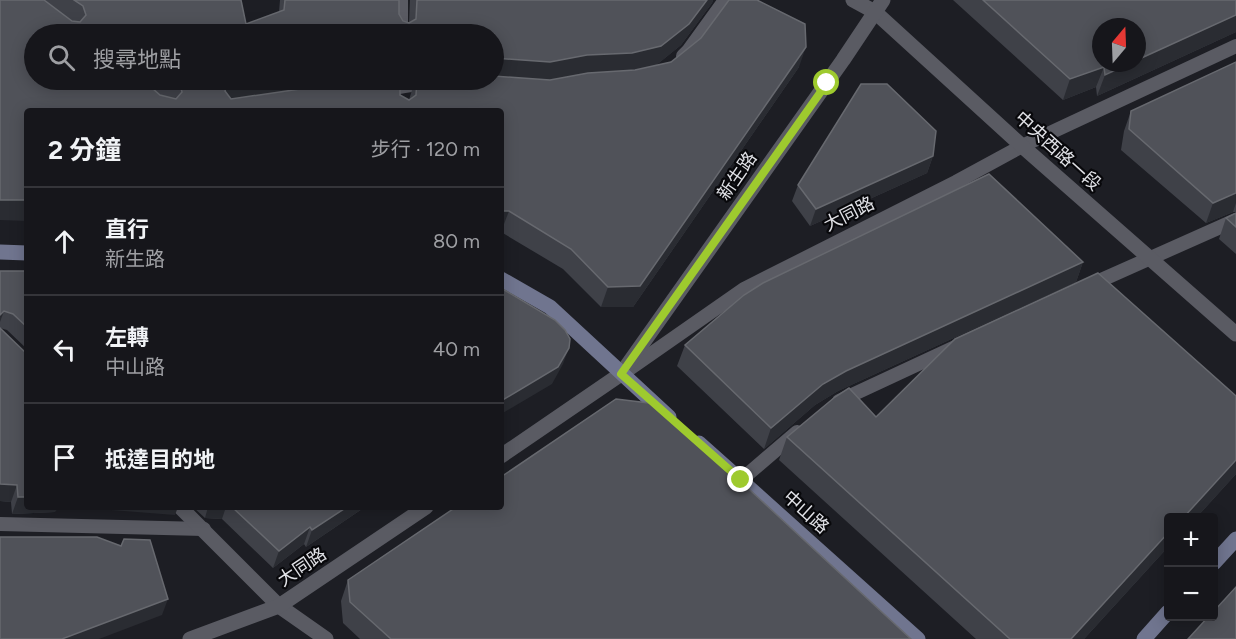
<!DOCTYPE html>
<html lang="zh-TW">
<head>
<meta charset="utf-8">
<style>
  body { margin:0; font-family:Figtree,"Noto Sans TC",sans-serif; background:#1f1f24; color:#f1f3f6 }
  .controls { position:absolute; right:18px; bottom:18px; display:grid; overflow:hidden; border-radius:6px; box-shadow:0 3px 15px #0003 }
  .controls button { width:54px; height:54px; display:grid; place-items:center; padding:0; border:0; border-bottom:2px solid #35353a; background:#16161b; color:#f1f3f6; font:30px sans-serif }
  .compass { position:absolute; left:1092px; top:18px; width:54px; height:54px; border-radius:50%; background:#16161b; box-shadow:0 3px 15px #0003; rotate:19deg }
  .stop { position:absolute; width:18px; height:18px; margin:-14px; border:4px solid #9eca2e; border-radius:50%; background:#fff }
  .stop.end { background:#9eca2e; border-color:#fff; box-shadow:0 2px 6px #0008 }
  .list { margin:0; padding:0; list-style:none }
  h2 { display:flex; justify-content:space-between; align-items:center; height:78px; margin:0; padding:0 24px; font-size:26px }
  h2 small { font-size:20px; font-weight:400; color:#9e9fa3 }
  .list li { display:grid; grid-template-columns:39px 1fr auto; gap:18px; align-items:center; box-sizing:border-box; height:108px; padding:0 24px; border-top:2px solid #35353a }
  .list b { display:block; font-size:22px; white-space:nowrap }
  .list p { margin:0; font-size:20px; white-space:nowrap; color:#9e9fa3 }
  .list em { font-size:20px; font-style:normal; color:#9e9fa3 }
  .icon { flex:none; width:33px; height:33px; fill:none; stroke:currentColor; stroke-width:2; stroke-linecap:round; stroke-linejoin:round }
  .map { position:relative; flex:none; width:1236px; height:639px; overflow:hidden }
  .search { position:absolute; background:#16161b; box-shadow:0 3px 15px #0003; left:24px; top:24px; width:480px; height:66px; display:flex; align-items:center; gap:15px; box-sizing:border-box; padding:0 21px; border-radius:33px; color:#9e9fa3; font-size:22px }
  .panel { position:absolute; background:#16161b; box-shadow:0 3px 15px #0003; left:24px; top:108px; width:480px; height:402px; border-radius:6px }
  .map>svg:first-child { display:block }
</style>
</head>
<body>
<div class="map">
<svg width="1236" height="639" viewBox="0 0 1236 639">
  <rect width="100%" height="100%" fill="#1d1e24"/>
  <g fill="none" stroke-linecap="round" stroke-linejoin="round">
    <g stroke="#5a5b63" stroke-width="14">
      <polyline points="401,0 401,34"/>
      <polyline points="683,56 688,51 725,0"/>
      <path d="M383 89C400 88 414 83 432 83"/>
      <polyline points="1090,285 1236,220"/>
      <polyline points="625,372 744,289 956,182 1022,146 1236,46"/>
      <polyline points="839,401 955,347"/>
      <polyline points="741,480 797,432"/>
      <polyline points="0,524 204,529"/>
    </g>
    <polyline stroke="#5a5b63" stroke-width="15" points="180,507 279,606 326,639"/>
    <g stroke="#5a5b63" stroke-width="15">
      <polyline points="853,0 875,12 1022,146 1236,334"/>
      <polyline points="501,456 621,374 843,60 883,0"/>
      <polyline points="190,639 279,606 426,507"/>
    </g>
    <g stroke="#70758f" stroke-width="15">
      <polyline points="0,252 27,253"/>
      <polyline points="501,279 550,307 669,417"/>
      <polyline points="699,443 918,639"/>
      <polyline points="1214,563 1236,539"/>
      <polyline points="1144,639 1168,612"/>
    </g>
  </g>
  <g fill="#3f4148" fill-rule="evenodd">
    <path d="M0 0H241L246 24 279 12 280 0H399V14L403 21 409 23 410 0H713L712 3 681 45 655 66 799 67 633 307H601L563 269 501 232V111L0 220ZM34 34H494V80H415L409 100 400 95V80H34Z"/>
    <polygon points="953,0 1236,0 1236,32 1097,96 1096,87 1063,100"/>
    <polygon points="1236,62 1236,212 1233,212 1206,223 1121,150 1124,131 1131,111"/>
    <polygon points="933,156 927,173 810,226 792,201 798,185"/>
    <polygon points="1236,213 1236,254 1219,239 1226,218"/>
    <polygon points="1083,262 1076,282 838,391 815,405 764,449 677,366 685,345"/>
    <polygon points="0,271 27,271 27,349 7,330 0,328"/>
    <polygon points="0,328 55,512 12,514 11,502 0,501"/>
    <polygon points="876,417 1236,474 1196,518 1168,518 1168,547 1084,639 976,639 779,460 787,437"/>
    <polygon points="193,507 365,507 306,547 304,544 273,568 222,519 205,518"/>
    <polygon points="348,580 911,639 360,639 343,623 341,601"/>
  </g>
  <g fill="#2a2c32">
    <polygon points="707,0 713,0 712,3 681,45 654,67 625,73 542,82 494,79 494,58"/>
    <polygon points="1236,15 1236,32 1097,96 1105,75 1131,63 1137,63 1137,60"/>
    <polygon points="806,47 799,67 633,307 601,307 608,287"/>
    <polygon points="1104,67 1096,87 1063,100 1070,79"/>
    <polygon points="246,80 392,80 217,111 227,84 232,82"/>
    <polygon points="933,156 927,173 810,226 816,209"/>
    <polygon points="1236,193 1236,203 1233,212 1206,223 1213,203"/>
    <polygon points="0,200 27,200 27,221 0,220"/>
    <polygon points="501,211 509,211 501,232"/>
    <polygon points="1083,262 1076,282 838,391 815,405 764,449 771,428 823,384 846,371"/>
    <polygon points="4,311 0,322 0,315"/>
    <polygon points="569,348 563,364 552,384 501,414 501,401"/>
    <polygon points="1236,460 1236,474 1196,518 1183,518"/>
    <polygon points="0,484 17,485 11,502 0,501"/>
    <polygon points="18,497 27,497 27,507 59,507 55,512 12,514"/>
    <polygon points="73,507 178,507 175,515"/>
    <polygon points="208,507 226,507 222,519 205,518"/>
    <polygon points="347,507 365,507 306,547 312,530"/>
    <polygon points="310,527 304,544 273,568 279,551"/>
    <polygon points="1168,533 1168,547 1084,639 1071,639"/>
    <polygon points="168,599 162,615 99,639 62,639"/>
  </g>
  <g fill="#505259" stroke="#67696f" stroke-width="1.5">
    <polygon points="0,0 44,0 72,21 80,22 86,15 83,6 74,0 241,0 246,24 284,10 285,0 399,0 399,14 403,21 409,23 416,19 417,0 707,0 689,24 661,46 632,53 587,55 550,62 494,58 494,34 34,34 34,80 143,80 160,95 176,99 182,92 180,85 169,80 246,80 232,82 227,84 225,91 231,99 341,83 375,80 400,80 400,95 409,100 416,95 417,80 494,80 494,76 550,80 588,73 635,70 671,62 701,38 729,0 757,0 805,24 806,47 640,286 608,287 571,249 509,211 501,211 501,111 27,111 27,200 0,200"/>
    <polygon points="983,0 1236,0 1236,15 1137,60 1137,27 1101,27 1101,63 1131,63 1105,75 1104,67 1070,79"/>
    <polygon points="1236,62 1236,193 1213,203 1129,129 1131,111"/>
    <polygon points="861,84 887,84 936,131 933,156 816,209 798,185"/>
    <polygon points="989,174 1083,262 846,371 823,384 771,428 685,345 744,295 763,283"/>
    <polygon points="1236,213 1236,227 1226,218"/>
    <polygon points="0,271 27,271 27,327 13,314 4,311 0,315"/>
    <polygon points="1098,273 1236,396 1236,460 1183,518 1168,518 1168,533 1071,639 1010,639 787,437 835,397 849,388 876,417 955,339"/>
    <polygon points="501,288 555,320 565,330 570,339 569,348 558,367 501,401"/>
    <polygon points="0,328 27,354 27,497 18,497 17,485 0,484"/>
    <polygon points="616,399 657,404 911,639 391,639 350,602 348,580 456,507 501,507 501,477"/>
    <polygon points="232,507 347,507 312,530 310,527 279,551"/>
    <polygon points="0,537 97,537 121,546 124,539 150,540 168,599 62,639 0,639"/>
    <polygon points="1236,587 1236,639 1188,639 1209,616 1214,616 1214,611"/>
  </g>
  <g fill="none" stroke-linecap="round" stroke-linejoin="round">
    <polyline stroke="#9eca2e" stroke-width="8" points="741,480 621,374 827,83"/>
  </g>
  <g text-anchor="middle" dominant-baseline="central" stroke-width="4.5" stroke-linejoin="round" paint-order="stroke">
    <g font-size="18" fill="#e0e1e6" stroke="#08080b">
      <text transform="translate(1058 151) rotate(42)">中央西路一段</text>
      <text transform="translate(737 176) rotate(-55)">新生路</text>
      <text transform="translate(849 214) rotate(-27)">大同路</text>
      <text transform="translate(806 512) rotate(42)">中山路</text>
      <text transform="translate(302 567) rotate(-34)">大同路</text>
    </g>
  </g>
</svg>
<div class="controls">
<button>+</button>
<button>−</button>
</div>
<svg class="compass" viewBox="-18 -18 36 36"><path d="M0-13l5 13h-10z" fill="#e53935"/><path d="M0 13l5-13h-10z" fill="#9e9fa3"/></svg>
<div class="stop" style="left:827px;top:83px"></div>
<div class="stop end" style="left:741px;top:480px"></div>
<div class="search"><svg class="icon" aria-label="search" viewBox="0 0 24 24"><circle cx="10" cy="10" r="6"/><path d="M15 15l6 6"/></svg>搜尋地點</div>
<section class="panel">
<h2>2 分鐘<small>步行 · 120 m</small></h2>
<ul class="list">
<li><svg class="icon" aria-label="ahead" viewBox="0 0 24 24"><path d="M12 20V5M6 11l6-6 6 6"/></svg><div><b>直行</b><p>新生路</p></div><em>80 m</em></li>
<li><svg class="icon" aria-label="left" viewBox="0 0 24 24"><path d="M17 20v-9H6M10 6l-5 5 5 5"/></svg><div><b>左轉</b><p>中山路</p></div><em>40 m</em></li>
<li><svg class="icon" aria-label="arrive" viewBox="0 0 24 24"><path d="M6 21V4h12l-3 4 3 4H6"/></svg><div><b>抵達目的地</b></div></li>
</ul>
</section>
</div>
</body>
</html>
